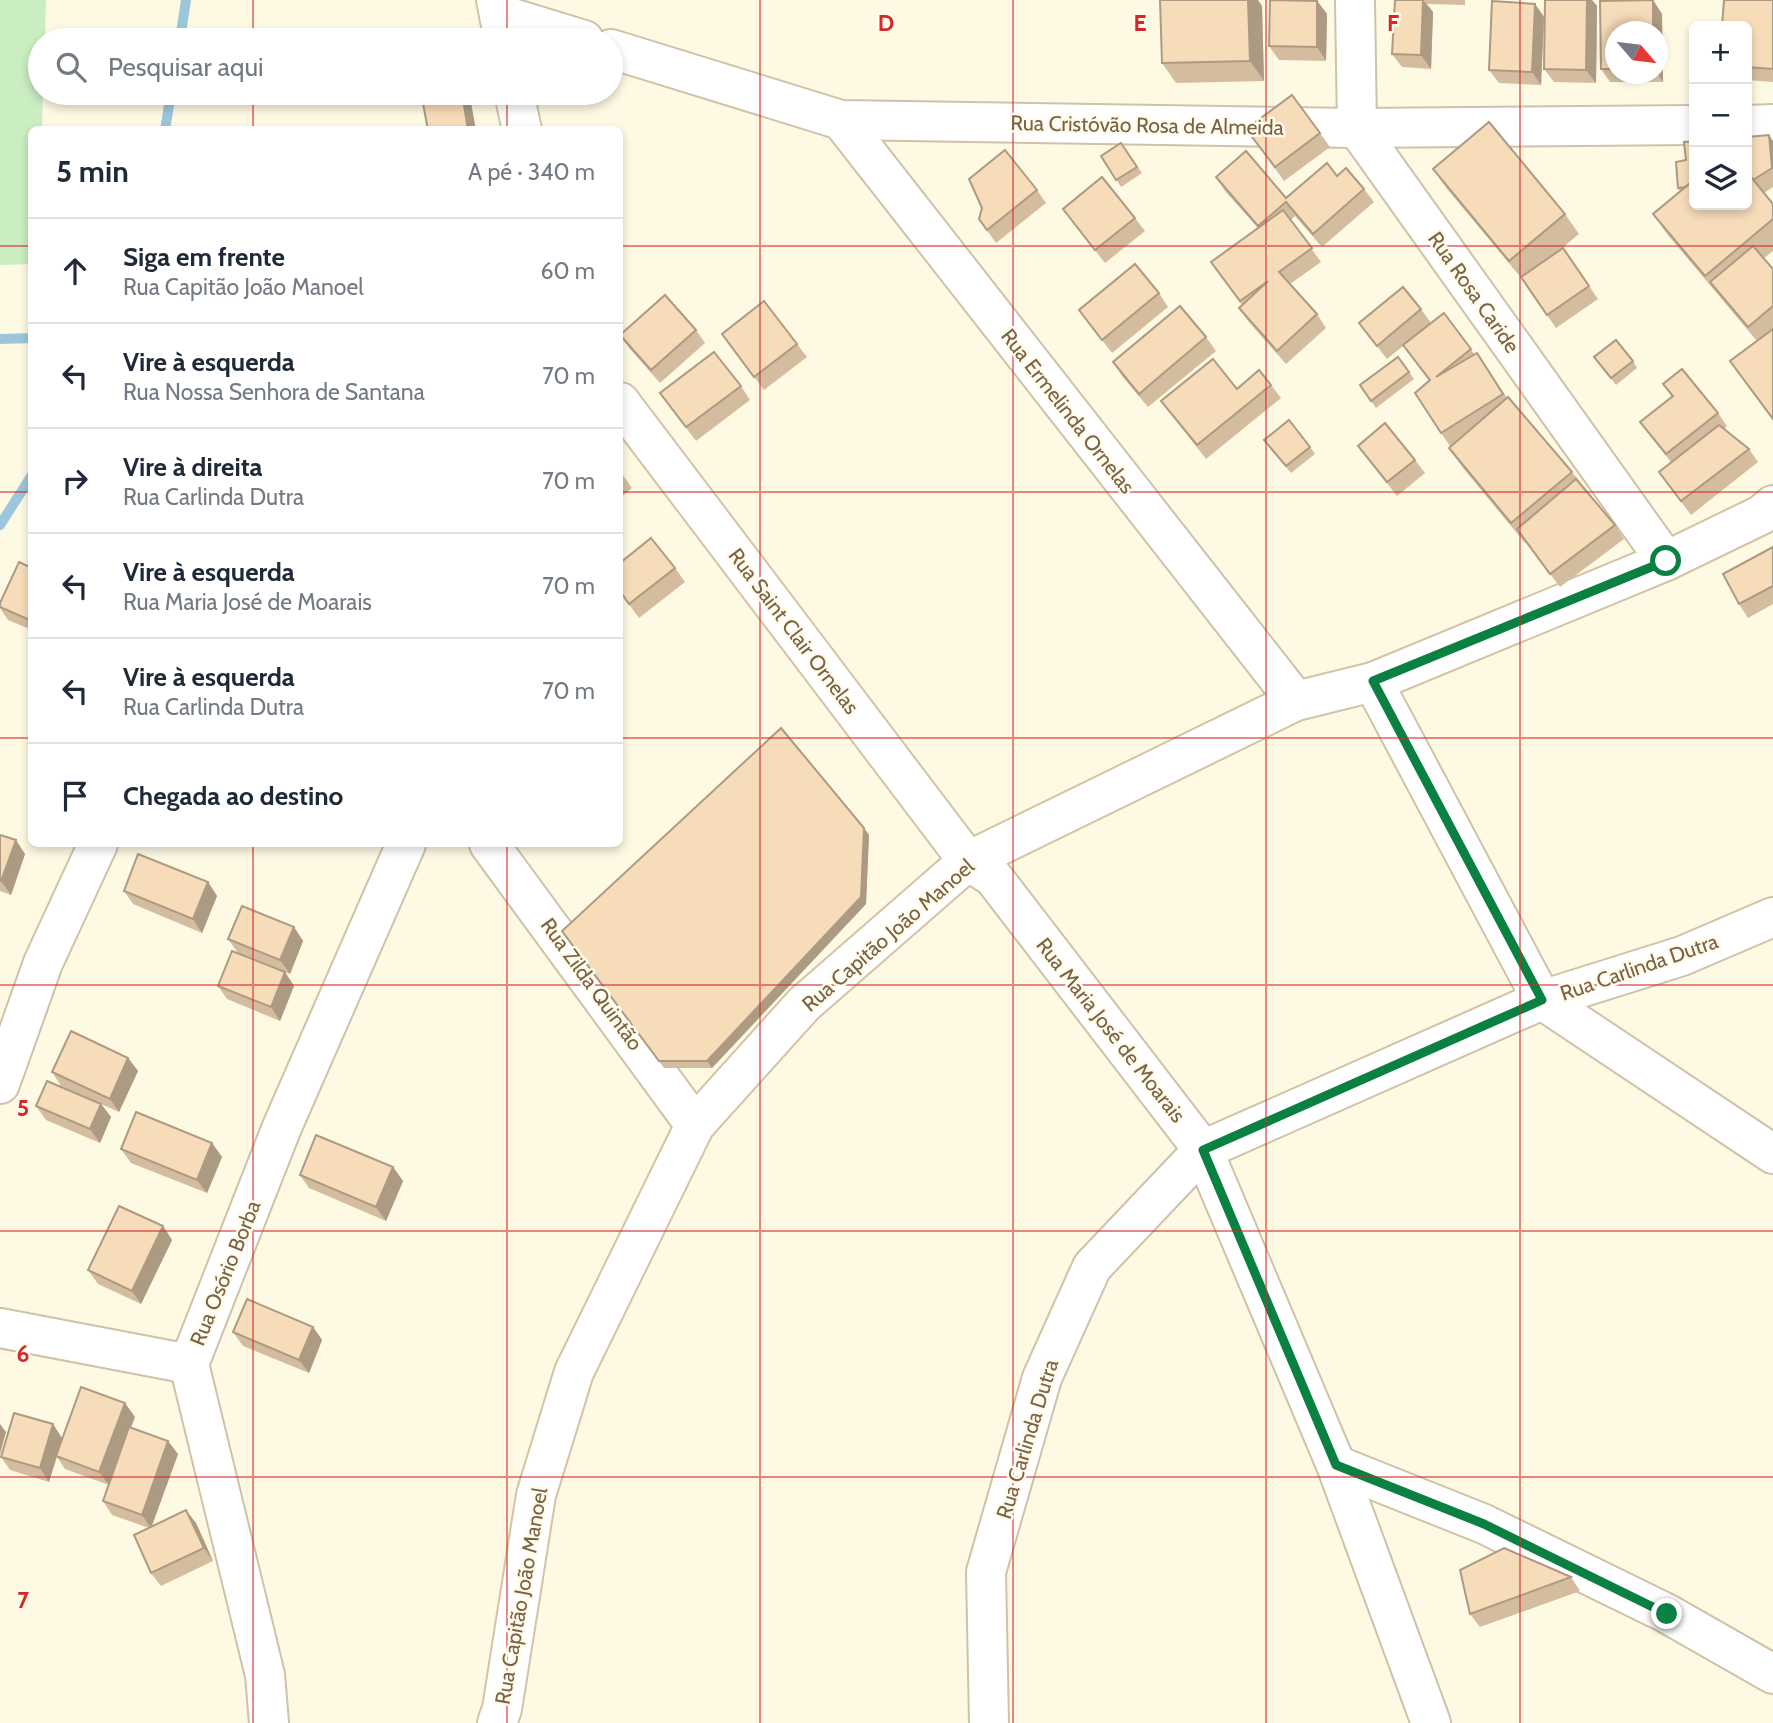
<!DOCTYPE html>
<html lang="pt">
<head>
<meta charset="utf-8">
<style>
  body { margin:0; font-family:Cabin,sans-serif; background:#f2f2f3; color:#1f2937 }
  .controls { position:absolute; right:21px; top:21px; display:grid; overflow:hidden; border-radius:10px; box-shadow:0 4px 10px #0003 }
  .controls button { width:63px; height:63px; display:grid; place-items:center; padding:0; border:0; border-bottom:2px solid #e0e1e3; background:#fff; color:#1f2937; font:35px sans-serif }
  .compass { position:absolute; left:1605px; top:21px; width:63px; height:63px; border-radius:50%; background:#fff; box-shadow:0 4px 10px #0003; rotate:118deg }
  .stop { position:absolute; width:21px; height:21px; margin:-16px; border:5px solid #0b8043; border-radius:50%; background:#fff }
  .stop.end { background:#0b8043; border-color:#fff; box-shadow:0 2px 7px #0008 }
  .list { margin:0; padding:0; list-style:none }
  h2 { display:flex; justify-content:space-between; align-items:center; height:91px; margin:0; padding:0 28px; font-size:30px }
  h2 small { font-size:23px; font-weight:400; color:#747a83 }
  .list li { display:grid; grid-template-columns:46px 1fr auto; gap:21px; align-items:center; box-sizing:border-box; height:105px; padding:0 28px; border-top:2px solid #e0e1e3 }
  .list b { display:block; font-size:26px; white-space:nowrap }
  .list p { margin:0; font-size:23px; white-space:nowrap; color:#747a83 }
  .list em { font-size:23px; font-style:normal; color:#747a83 }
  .icon { flex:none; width:38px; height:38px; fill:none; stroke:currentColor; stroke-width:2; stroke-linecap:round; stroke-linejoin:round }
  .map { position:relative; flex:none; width:1773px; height:1723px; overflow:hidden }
  .search { position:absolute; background:#fff; box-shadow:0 4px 10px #0003; left:28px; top:28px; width:595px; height:77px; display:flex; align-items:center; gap:18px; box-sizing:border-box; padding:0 24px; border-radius:38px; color:#747a83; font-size:26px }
  .panel { position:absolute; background:#fff; box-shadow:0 4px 10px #0003; left:28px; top:126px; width:595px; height:721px; border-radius:10px }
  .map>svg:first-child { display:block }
</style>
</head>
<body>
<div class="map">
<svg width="1773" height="1723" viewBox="0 0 1773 1723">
  <rect width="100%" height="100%" fill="#fef9e3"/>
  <polygon fill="#caedc1" points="0,0 46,0 45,40 40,40 40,93 43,93 42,129 32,130 31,264 0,265"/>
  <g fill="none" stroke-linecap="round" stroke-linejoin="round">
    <g stroke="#9cc6dc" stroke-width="10">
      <polyline points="180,40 186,0"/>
      <polyline points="165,130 171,93"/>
      <polyline points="0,339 32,338"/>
      <polyline points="0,525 32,475"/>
    </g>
    <g stroke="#d0c1a9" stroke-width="42">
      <g id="street">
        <polyline points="1355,0 1357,128 1666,561"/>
        <polyline points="499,14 584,40"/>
        <polyline points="611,49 841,120 1357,128 1694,125"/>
        <polyline points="841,120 1296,701"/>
        <polyline points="1747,125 1773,124"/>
        <polyline points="1373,682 1542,1000 1773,1154"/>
        <polyline points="489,844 695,1125"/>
        <polyline points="968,861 993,877 1203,1150 1336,1465 1431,1723"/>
        <polyline points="0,1084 43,963 98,844"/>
        <polyline points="0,1328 189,1364"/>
        <polyline points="1336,1465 1484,1524 1666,1613 1773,1674"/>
        <polyline points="269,1723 265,1675 189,1364 282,1127 406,844"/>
        <polyline points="989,1723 986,1572 1042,1378 1092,1267 1203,1150 1542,1000 1682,956 1773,917"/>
      </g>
    </g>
    <g stroke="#d4c3a6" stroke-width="42">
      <g id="secondary">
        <polyline points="496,0 504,40"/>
        <polyline points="514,93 522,130"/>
        <polyline points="620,402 968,861"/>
        <polyline points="497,1723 502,1709 536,1495 574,1372 695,1125 804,1004 968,861 1296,701 1373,682 1666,561 1761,515 1773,505"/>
      </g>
    </g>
    <use href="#street" stroke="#fff" stroke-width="38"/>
    <use href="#secondary" stroke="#fff" stroke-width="38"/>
  </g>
  <g fill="#d4bd9f" fill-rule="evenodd">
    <polygon points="1395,0 1465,0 1465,5 1427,4 1433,12 1431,69 1402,67 1392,54"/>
    <polygon points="1545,0 1592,0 1597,6 1596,83 1554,82 1544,69"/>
    <path d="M1653 0 1662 14 1663 82H1610L1601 69 1600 1ZM1615 32H1657V74H1615Z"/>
    <polygon points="1773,0 1773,82 1747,80 1747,26"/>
    <polygon points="1317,1 1327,14 1326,61 1279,60 1269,46"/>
    <polygon points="1535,4 1544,17 1541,85 1499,83 1489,70"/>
    <polygon points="1262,6 1264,81 1176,83 1162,63"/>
    <polygon points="1246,129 1320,133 1330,147 1284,181"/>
    <polygon points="1747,137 1773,141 1773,187 1764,193 1773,204 1773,251 1764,258 1773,269 1773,328 1757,341 1667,234 1653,214 1680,192 1678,188 1686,160"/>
    <polygon points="1121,143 1142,173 1121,187 1101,156"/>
    <polygon points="1433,169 1565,214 1579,234 1556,253 1563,248 1598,299 1556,328 1523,280 1447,189"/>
    <polygon points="1337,176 1364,189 1374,202 1322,247 1295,216 1291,220 1321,262 1290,284 1317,314 1326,328 1286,364 1248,321 1239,308 1242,305 1211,262 1258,228 1225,191 1216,177 1286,198"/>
    <polygon points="1037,190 1046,203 996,243 979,219"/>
    <polygon points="1063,209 1135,218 1145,231 1105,263"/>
    <polygon points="1159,293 1168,307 1112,353 1079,310"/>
    <polygon points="1421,309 1431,323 1416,335 1444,313 1475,355 1487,367 1507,398 1572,472 1615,525 1624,539 1560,587 1526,542 1525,543 1463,468 1449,448 1450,446 1441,433 1429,381 1403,346 1387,359 1359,323"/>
    <polygon points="696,330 705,343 660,383 630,349 620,335"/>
    <polygon points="722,334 797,344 807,357 764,390"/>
    <polygon points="1206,337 1216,351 1148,407 1122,376 1113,362"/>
    <polygon points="1398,357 1414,379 1376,408 1360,385"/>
    <polygon points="1594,357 1633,361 1637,368 1616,385"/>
    <polygon points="1663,384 1718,413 1727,426 1724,429 1749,449 1758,462 1691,515 1659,472 1671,462 1640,422 1672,397"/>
    <polygon points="1271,385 1281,398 1206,459 1161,401"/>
    <polygon points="741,386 750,400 696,441 660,393"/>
    <polygon points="1264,440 1310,447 1315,454 1291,473"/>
    <polygon points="1358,446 1415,460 1425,473 1397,496"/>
    <polygon points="620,471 632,488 620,498"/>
    <polygon points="1773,547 1773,604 1748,618 1739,604"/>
    <polygon points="620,563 675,568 685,582 639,618 620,592"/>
    <polygon points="32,568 32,630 8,620 0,608 0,603"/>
    <polygon points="864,828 869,835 866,904 712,1068 664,1068 562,931"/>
    <polygon points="0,835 25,854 11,895 0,891"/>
    <polygon points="208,882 217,896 202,933 133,904 124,891"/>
    <polygon points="294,927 303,941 290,974 238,953 228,939"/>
    <polygon points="285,972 294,986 280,1021 227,999 218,986"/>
    <polygon points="128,1058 138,1071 119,1112 101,1104 111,1117 100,1143 46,1120 36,1106 95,1101 61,1086 52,1072"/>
    <polygon points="212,1143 222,1157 207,1193 131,1163 121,1149"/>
    <polygon points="393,1167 403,1181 386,1221 309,1188 300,1175"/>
    <polygon points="163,1226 172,1240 141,1304 98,1284 88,1270"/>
    <polygon points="313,1327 322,1340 309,1373 243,1346 233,1332"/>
    <polygon points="135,1417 130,1428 178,1454 152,1526 196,1523 213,1561 161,1586 151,1573 149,1528 112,1515 103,1501 109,1485 65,1469 57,1457 49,1482 10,1470 1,1457"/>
    <polygon points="1571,1577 1580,1591 1480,1627 1470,1614"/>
  </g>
  <g fill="#ac9a82">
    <polygon points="1248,0 1258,0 1262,6 1264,81 1250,61"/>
    <polygon points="1423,0 1433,12 1431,69 1421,55"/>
    <polygon points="1587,0 1592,0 1597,6 1596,83 1586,70"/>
    <polygon points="1653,0 1662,14 1663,82 1657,73 1657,32 1653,32"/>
    <polygon points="1317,1 1327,14 1326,61 1317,47"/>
    <polygon points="1535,4 1544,17 1541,85 1532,72"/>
    <polygon points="462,93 467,93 470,97 476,130 468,130"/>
    <polygon points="1769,135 1773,141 1773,169 1772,168"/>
    <polygon points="864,828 869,835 866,904 712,1068 707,1061"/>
    <polygon points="16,840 25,854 11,895 1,881"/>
    <polygon points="208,882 217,896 202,933 193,919"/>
    <polygon points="294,927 303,941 290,974 280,960"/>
    <polygon points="285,972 294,986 280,1021 271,1007"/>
    <polygon points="128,1058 138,1071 119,1112 110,1099"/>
    <polygon points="101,1104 111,1117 100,1143 90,1129"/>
    <polygon points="212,1143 222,1157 207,1193 197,1180"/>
    <polygon points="393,1167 403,1181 386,1221 376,1207"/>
    <polygon points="163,1226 172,1240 141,1304 132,1291"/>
    <polygon points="313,1327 322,1340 309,1373 299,1360"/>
    <polygon points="125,1403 135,1417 109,1485 99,1472"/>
    <polygon points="0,1424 6,1432 0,1454"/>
    <polygon points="53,1424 62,1438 49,1482 40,1468"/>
    <polygon points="168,1441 178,1454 151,1528 142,1515"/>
    <polygon points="186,1510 196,1523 213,1561 204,1548"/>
  </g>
  <g fill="#f6dcb9" stroke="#ac9a82" stroke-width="2">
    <polygon points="1160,0 1248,0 1250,61 1162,63"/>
    <polygon points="1270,0 1317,1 1317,47 1269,46"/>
    <polygon points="1395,0 1423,0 1421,55 1392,54"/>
    <polygon points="1545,0 1587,0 1586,70 1544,69"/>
    <polygon points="1653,0 1653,32 1615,32 1615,69 1601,69 1600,1"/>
    <polygon points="1724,0 1773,0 1773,69 1747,67 1747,26 1722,26"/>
    <polygon points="1492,1 1535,4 1532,72 1489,70"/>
    <polygon points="421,93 462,93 468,130 428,130"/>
    <polygon points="1292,95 1320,133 1275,167 1246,129"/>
    <polygon points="1489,122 1565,214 1509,261 1433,169"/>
    <polygon points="1769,135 1772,168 1753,180 1747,172 1747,137"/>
    <polygon points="1694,141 1694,180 1685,187 1678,188 1676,162 1686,160 1684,142"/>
    <polygon points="1121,143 1137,167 1116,180 1101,156"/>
    <polygon points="1005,150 1037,190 987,230 979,219 982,208 969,179"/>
    <polygon points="1246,151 1286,198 1327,163 1337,176 1346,168 1364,189 1313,234 1286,202 1258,226 1216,177"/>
    <polygon points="1747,172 1773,204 1773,219 1705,276 1653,214 1694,180 1694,205 1747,205"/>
    <polygon points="1102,177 1135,218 1095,250 1063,209"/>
    <polygon points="1283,210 1312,248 1279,272 1317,314 1277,351 1239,308 1268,281 1240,301 1211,262"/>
    <polygon points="1753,246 1773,269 1773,306 1748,327 1710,282"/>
    <polygon points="1563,248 1589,286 1547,315 1521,277"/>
    <polygon points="1135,264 1159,293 1102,340 1079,310"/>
    <polygon points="1403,287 1421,309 1377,346 1359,323"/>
    <polygon points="665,295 696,330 651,370 620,335"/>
    <polygon points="764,301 797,344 754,377 722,334"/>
    <polygon points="1180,306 1206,337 1139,394 1113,362"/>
    <polygon points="1444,313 1471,349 1436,377 1477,353 1503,394 1441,433 1415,393 1430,380 1403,345"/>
    <polygon points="1773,329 1773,419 1730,361"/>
    <polygon points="1616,340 1633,361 1611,378 1594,357"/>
    <polygon points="714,352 741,386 686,427 660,393"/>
    <polygon points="1398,357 1409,372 1371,401 1360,385"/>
    <polygon points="1213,359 1237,389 1259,370 1271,385 1197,445 1161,401"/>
    <polygon points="1682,369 1718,413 1666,454 1640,422 1673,396 1663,384"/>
    <polygon points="1508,397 1572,472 1511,523 1449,448"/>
    <polygon points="1289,420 1310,447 1286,466 1264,440"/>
    <polygon points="1385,423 1415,460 1387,482 1358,446"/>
    <polygon points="1719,425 1749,449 1681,501 1659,472"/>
    <polygon points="1576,479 1615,525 1550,574 1517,529"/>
    <polygon points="651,538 675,568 629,604 620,591 620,563"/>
    <polygon points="1773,547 1773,586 1739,604 1723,574"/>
    <polygon points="19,562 32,568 32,621 0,607 0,603"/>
    <polygon points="781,728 864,828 861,897 707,1061 659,1061 562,931"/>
    <polygon points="0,835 16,840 1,881 0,881"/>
    <polygon points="138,854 208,882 193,919 124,891"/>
    <polygon points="242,906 294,927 280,960 228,939"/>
    <polygon points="232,951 285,972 271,1007 218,986"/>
    <polygon points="71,1031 128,1058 110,1099 52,1072"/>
    <polygon points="47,1081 101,1104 90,1129 36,1106"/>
    <polygon points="136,1112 212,1143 197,1180 121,1149"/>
    <polygon points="316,1135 393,1167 376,1207 300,1175"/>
    <polygon points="119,1206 163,1226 132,1291 88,1270"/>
    <polygon points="247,1299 313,1327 299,1360 233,1332"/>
    <polygon points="81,1387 125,1403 99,1472 56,1456"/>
    <polygon points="14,1413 53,1424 40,1468 1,1457"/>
    <polygon points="129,1427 168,1441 142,1515 103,1501"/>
    <polygon points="186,1510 204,1548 151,1573 134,1535"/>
    <polygon points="1504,1548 1571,1577 1470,1614 1460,1570"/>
  </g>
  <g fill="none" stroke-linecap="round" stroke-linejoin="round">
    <polyline stroke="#0b8043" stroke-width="9" points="1666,561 1373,681 1542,1000 1203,1150 1336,1465 1484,1524 1667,1614"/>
  </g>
  <path fill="none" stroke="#d62828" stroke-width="2" stroke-opacity="0.55" d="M253 0V40M507 0V40M760 0V1723M1013 0V1723M1266 0V1723M1520 0V1723M253 93V130M507 93V130M0 246H32M620 246H1773M0 492H32M620 492H1773M0 738H32M620 738H1773M253 844V1723M507 844V1723M0 985H1773M0 1231H1773M0 1477H1773"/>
  <g text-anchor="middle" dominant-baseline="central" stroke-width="5" stroke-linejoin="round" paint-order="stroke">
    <g font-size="21" fill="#796247" stroke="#fffbeb">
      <text transform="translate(1147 125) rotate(1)">Rua Cristóvão Rosa de Almeida</text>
      <text transform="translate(1474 292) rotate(55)">Rua Rosa Caride</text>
      <text transform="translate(1068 411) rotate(52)">Rua Ermelinda Ornelas</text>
      <text transform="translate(794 631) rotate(53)">Rua Saint Clair Ornelas</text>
      <text transform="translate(888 935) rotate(-41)">Rua Capitão João Manoel</text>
      <text transform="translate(1639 967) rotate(-19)">Rua Carlinda Dutra</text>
      <text transform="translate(592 984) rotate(54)">Rua Zilda Quintão</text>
      <text transform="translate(1111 1030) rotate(52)">Rua Maria José de Moarais</text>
      <text transform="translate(225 1273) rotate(-68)">Rua Osório Borba</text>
      <text transform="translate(1027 1439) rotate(-73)">Rua Carlinda Dutra</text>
      <text transform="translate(521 1596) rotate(-80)">Rua Capitão João Manoel</text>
    </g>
  </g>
  <g font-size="23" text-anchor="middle" font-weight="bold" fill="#d62828" stroke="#fffbeb" stroke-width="5" stroke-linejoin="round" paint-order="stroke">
    <text x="886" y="31">D</text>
    <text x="1140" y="31">E</text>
    <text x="1393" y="31">F</text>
    <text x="23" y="1116">5</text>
    <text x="23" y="1362">6</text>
    <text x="23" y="1608">7</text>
  </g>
</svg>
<div class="controls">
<button>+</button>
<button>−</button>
<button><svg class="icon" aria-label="layers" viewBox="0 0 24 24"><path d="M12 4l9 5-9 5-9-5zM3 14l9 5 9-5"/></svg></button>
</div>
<svg class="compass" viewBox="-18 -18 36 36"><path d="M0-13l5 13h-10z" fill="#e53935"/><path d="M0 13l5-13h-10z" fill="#747a83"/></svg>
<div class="stop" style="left:1666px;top:561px"></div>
<div class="stop end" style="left:1667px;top:1614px"></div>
<div class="search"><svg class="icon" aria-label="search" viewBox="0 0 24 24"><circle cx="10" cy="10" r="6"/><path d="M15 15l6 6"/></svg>Pesquisar aqui</div>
<section class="panel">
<h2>5 min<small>A pé · 340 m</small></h2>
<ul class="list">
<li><svg class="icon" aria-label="ahead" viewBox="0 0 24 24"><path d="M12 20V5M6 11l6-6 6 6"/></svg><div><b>Siga em frente</b><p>Rua Capitão João Manoel</p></div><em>60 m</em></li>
<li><svg class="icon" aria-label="left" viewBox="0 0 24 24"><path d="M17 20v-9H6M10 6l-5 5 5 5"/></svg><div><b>Vire à esquerda</b><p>Rua Nossa Senhora de Santana</p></div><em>70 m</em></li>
<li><svg class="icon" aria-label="right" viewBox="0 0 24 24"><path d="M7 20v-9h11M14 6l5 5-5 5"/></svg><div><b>Vire à direita</b><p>Rua Carlinda Dutra</p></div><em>70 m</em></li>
<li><svg class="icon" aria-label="left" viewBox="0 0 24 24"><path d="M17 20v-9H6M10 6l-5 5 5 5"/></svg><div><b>Vire à esquerda</b><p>Rua Maria José de Moarais</p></div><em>70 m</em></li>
<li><svg class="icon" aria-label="left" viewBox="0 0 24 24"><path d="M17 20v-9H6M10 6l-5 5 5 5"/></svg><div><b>Vire à esquerda</b><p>Rua Carlinda Dutra</p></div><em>70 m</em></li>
<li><svg class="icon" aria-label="arrive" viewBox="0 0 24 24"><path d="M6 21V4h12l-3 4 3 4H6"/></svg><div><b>Chegada ao destino</b></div></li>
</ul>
</section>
</div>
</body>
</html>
